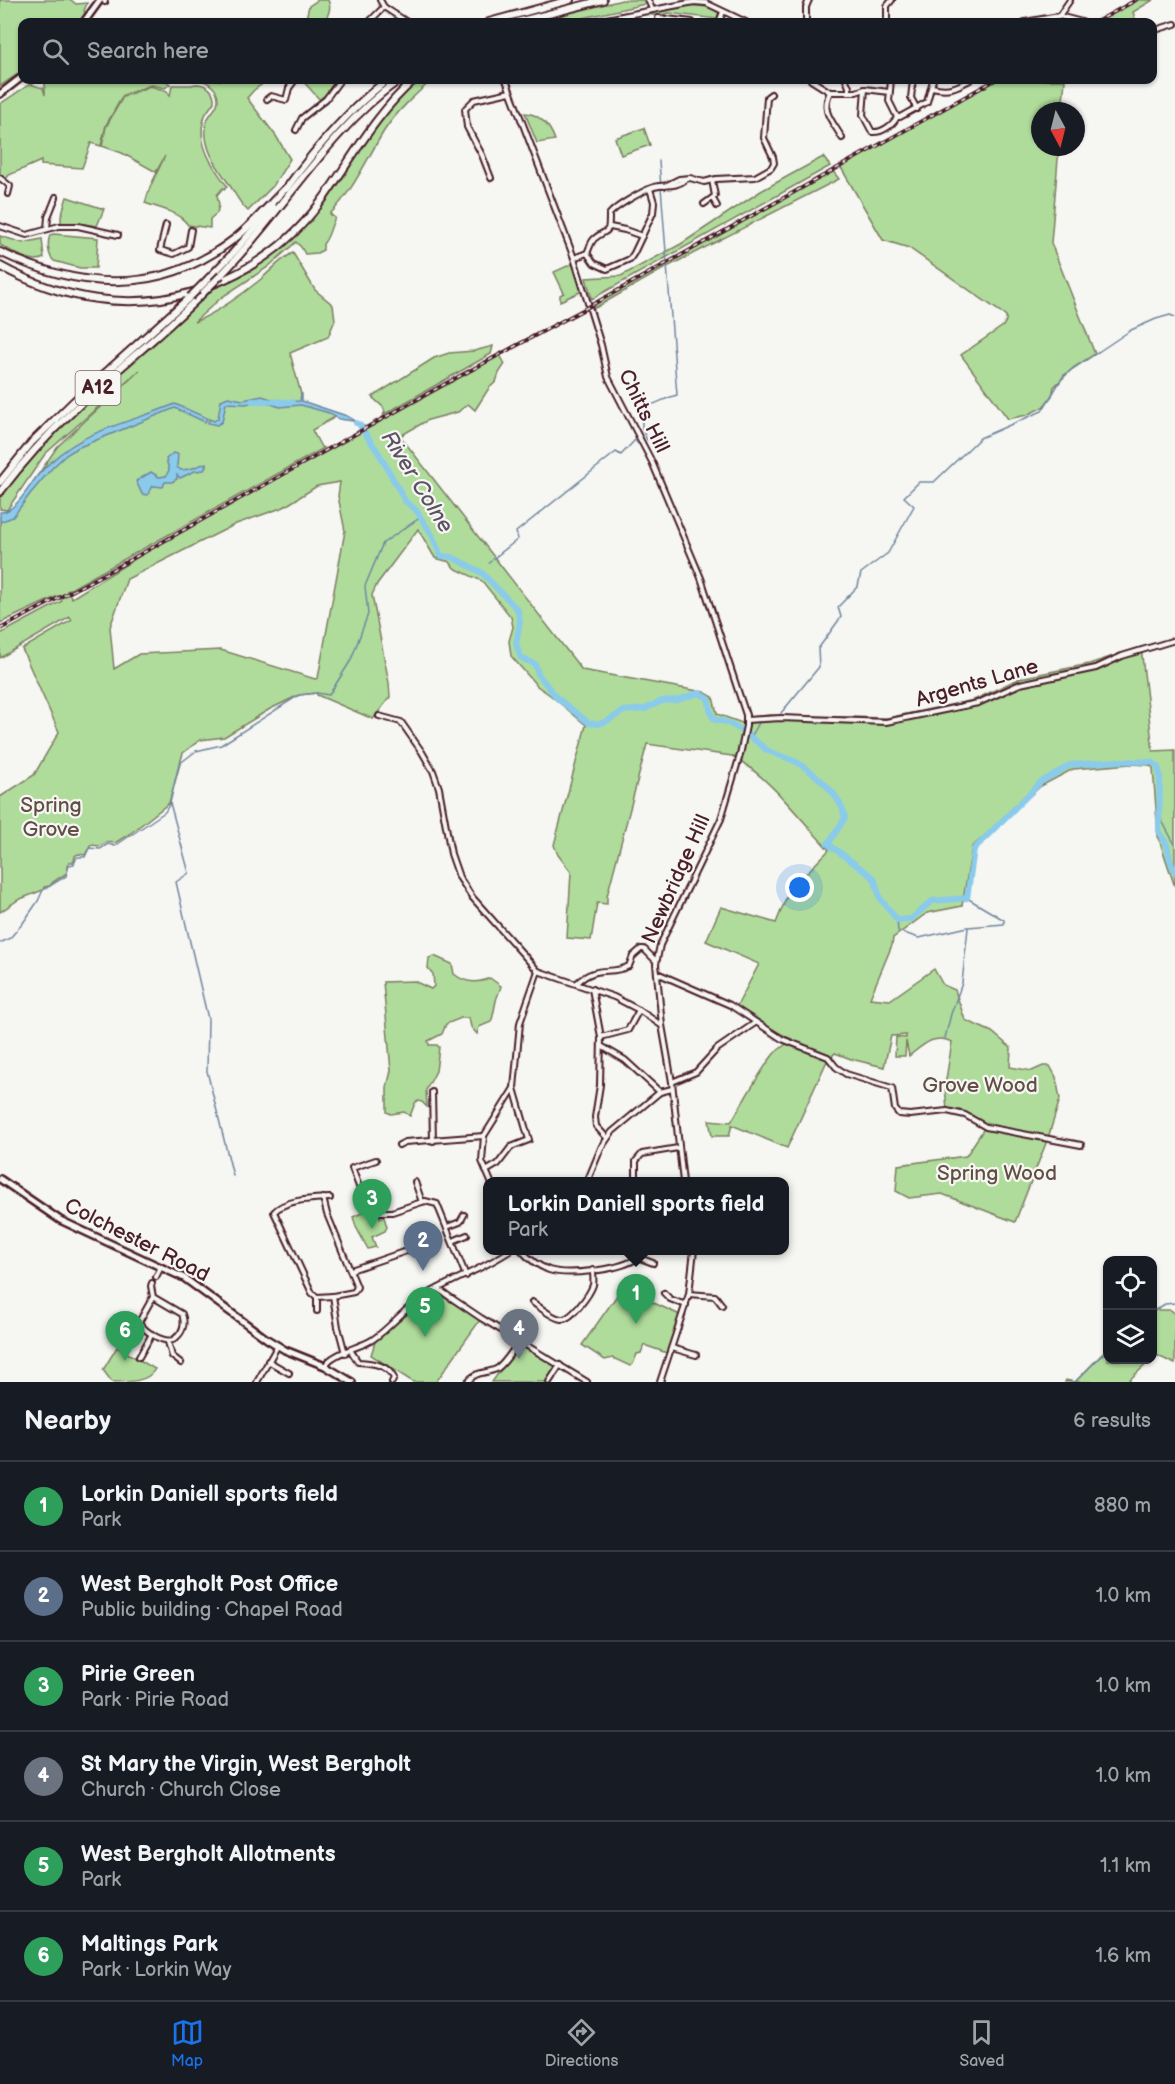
<!DOCTYPE html>
<html lang="en">
<head>
<meta charset="utf-8">
<style>
  body { margin:0; font-family:"Balsamiq Sans",sans-serif; background:#242831; color:#f1f3f6 }
  .controls { position:absolute; right:18px; bottom:18px; display:grid; overflow:hidden; border-radius:12px; box-shadow:0 2px 4px #0004 }
  .controls button { width:54px; height:54px; display:grid; place-items:center; padding:0; border:0; border-bottom:2px solid #363941; background:#171b24; color:#f1f3f6; font:30px sans-serif }
  .compass { position:absolute; left:1031px; top:102px; width:54px; height:54px; border-radius:50%; background:#171b24; box-shadow:0 2px 4px #0004; rotate:173deg }
  .you { position:absolute; left:800px; top:888px; width:21px; height:21px; margin:-15px; border:4px solid #fff; border-radius:50%; background:#1a73e8; box-shadow:0 0 0 9px #1a73e833 }
  .badge { display:grid; place-items:center; width:39px; height:39px; border-radius:50%; background:#1a73e8; color:#fff; font-size:20px; font-weight:700 }
  .pin { position:absolute; translate:-50% -50px; filter:drop-shadow(0 2px 3px #0008) }
  .pin::after { content:''; position:absolute; top:32px; width:21px; height:18px; background:inherit; clip-path:polygon(0 0,100% 0,50% 100%) }
  .popup { position:absolute; left:483px; top:1177px; width:306px; height:78px; box-sizing:border-box; display:grid; place-content:center; border-radius:12px; background:#171b24; filter:drop-shadow(0 2px 4px #0005); font-size:20px; white-space:nowrap; color:#9ea1a6 }
  .popup b { font-size:22px; color:#f1f3f6 }
  .popup::after { content:''; position:absolute; left:50%; top:100%; margin-left:-12px; border:12px solid transparent; border-top-color:#171b24 }
  .list { margin:0; padding:0; list-style:none }
  h2 { display:flex; justify-content:space-between; align-items:center; height:78px; margin:0; padding:0 24px; font-size:26px }
  h2 small { font-size:20px; font-weight:400; color:#9ea1a6 }
  .list li { display:grid; grid-template-columns:39px 1fr auto; gap:18px; align-items:center; box-sizing:border-box; height:90px; padding:0 24px; border-top:2px solid #363941 }
  .list b { display:block; font-size:22px; white-space:nowrap }
  .list p { margin:0; font-size:20px; white-space:nowrap; color:#9ea1a6 }
  .list em { font-size:20px; font-style:normal; color:#9ea1a6 }
  .icon { flex:none; width:33px; height:33px; fill:none; stroke:currentColor; stroke-width:2; stroke-linecap:round; stroke-linejoin:round }
  .map { position:relative; flex:none; width:1175px; height:1382px; overflow:hidden }
  .search { position:absolute; background:#171b24; box-shadow:0 2px 4px #0004; left:18px; right:18px; top:18px; height:66px; display:flex; align-items:center; gap:15px; box-sizing:border-box; padding:0 21px; border-radius:12px; color:#9ea1a6; font-size:22px }
  .sheet { height:618px; background:#171b24 }
  nav { display:flex; justify-content:space-around; align-items:center; box-sizing:border-box; height:84px; border-top:2px solid #363941; background:#171b24; font-size:16px; color:#9ea1a6 }
  nav a { display:grid; justify-items:center; gap:3px }
  nav .on { color:#1a73e8 }
  .map>svg:first-child { display:block }
</style>
</head>
<body>
<div class="map">
<svg width="1175" height="1382" viewBox="0 0 1175 1382">
  <rect width="100%" height="100%" fill="#f6f6f2"/>
  <filter id="ink" filterUnits="userSpaceOnUse"><feTurbulence type="fractalNoise" baseFrequency=".0167" numOctaves="2"/><feDisplacementMap in="SourceGraphic" scale="12" xChannelSelector="R" yChannelSelector="G"/><feConvolveMatrix kernelMatrix="1 2 1 2 8 2 1 2 1" color-interpolation-filters="sRGB"/></filter>
  <g filter="url(#ink)">
    <g fill="#afdc9b" stroke="#7c7e63" stroke-width="1.5" fill-rule="evenodd">
      <polygon points="0,0 71,0 76,4 87,3 84,11 87,14 81,22 22,22 22,71 0,86"/>
      <path d="M318 0H328C332 9 328 15 324 22H301L306 18 309 6Z"/>
      <polygon points="622,0 643,0 645,4 565,22 535,22"/>
      <polygon points="1138,0 1153,0 1133,12 1136,22 1098,22"/>
      <polygon points="689,5 707,7 719,11 717,19 668,13 660,16 645,14"/>
      <polygon points="45,80 165,80 170,84 165,88 151,85 123,95 106,125 101,146 91,143 82,168 41,165 41,161 9,175 6,179 0,176 0,104 30,84 43,88 45,95"/>
      <path d="M200 80H268L254 90 247 98 276 136 290 159 273 186 248 211C239 203 235 193 229 184 216 165 203 148 206 124 207 114 219 109 218 99 218 89 209 82 200 80Z"/>
      <polygon points="302,80 334,80 335,84 320,100"/>
      <path d="M415 80H432C415 95 397 111 384 131 366 160 354 190 330 214L335 218C330 227 330 236 323 244V250L317 253 305 254 301 247 296 242 268 267 222 297 194 322C215 314 243 294 261 279 272 270 280 259 293 253L315 290 333 305 335 320 328 337 290 353 301 394V401L337 416 312 430 321 447 324 448 67 591 72 598 146 552 500 355 505 364 499 373 496 382 489 388 475 410 468 404 458 412 428 420 400 436 582 670 704 692 713 697 717 714 742 723 752 717 769 715 887 718 974 700 1020 678 1089 664 1141 647 1153 751 1175 750V887L1158 836 1153 768 1149 765 1130 764 1073 769 1041 786 972 847 962 906 927 913 893 938 892 945 870 998 890 1000 934 969 943 985 955 990 965 1020 992 1032 1011 1048 1010 1067 1032 1071 1043 1066H1050L1056 1077 1060 1099 1048 1138 1015 1222 942 1194 909 1198 896 1191 898 1165 966 1156 985 1127 965 1115 947 1111 945 1086 952 1042C934 1033 923 1045 909 1056L906 1041 905 1056H895L896 1037 906 1038V1035L891 1036 884 1067 851 1059 835 1053 826 1063 787 1148 732 1125 729 1136H712L709 1120 731 1122C745 1099 757 1076 773 1055 778 1048 784 1048 791 1039L753 1019 737 1006 759 964 706 941 721 907 776 923 789 891 829 850C800 819 769 776 732 756L647 744 607 896V904L597 903 591 940 567 938 571 872 558 855 554 845 586 725 550 695 537 686 511 656 509 641 513 627 511 617 482 581 454 568 450 562 435 558 418 529 377 584 372 595 389 683 390 697 373 719 317 695V693L299 695 270 709 224 737 200 740 183 753 169 803 131 833 115 843 107 842 100 846 91 845 85 855 78 854 75 856 74 862H69L67 873 53 882 50 886 44 887 43 890 18 900 0 912V797L34 775 59 732 22 649 72 620 70 617 0 658V634L62 601 58 596 0 623V517L8 519 57 447 140 370 45 454 7 510 0 509V497L37 451 84 403 153 345 214 286 292 237 382 114ZM340 482 338 496 345 531 318 678 315 679 221 650 139 654 114 669 110 627 127 579 236 524 284 507 317 486Z"/>
      <polygon points="996,80 1065,80 1062,111 1040,111 1040,147 1059,147 1051,243 1095,354 1073,368 1054,387 1052,396 1043,407 1027,415 1008,419 961,355 1003,326 1006,321 1006,316 909,248 883,240 840,166"/>
      <path d="M196 84C207 84 215 91 214 102 211 107 205 113 204 118 196 144 213 167 227 186L225 189 223 188 217 195 219 205 217 213 210 219V228L188 225C178 211 160 209 145 203L150 187 165 156 156 172 122 153 102 146 106 127 123 97 150 86 167 91 170 96 172 85H191Z"/>
      <path d="M525 113C540 114 550 126 555 140L537 143Z"/>
      <polygon points="644,128 650,145 621,155 615,138"/>
      <polygon points="823,157 830,166 592,299 586,278 621,276 681,244 761,191"/>
      <polygon points="832,170 839,179 665,268 595,308 594,303"/>
      <polygon points="67,197 104,209 97,226 83,224 61,224 61,216"/>
      <path d="M54 234 98 238 96 268H80L54 261C48 256 47 243 50 235Z"/>
      <path d="M0 236 23 243 42 239 44 258C31 265 12 251 0 245Z"/>
      <polygon points="574,263 582,291 560,301 560,295 564,293 554,272"/>
      <polygon points="493,346 491,354 383,415 385,412 383,407 372,397 434,358 449,353 474,351"/>
      <path d="M434 956 452 964 454 974C465 983 477 984 490 978L501 986C500 992 497 995 496 1001 494 1009 494 1015 491 1022L479 1027 477 1034 471 1027 469 1018H461L446 1024 442 1034 428 1041 429 1045H437L439 1047 436 1071 426 1090 427 1107 422 1102 418 1101 415 1103 410 1116 404 1112 391 1114 387 1112V1087L391 1071 383 982 414 981 431 989 434 986 433 974 428 968 429 958Z"/>
      <polygon points="370,1209 380,1214 380,1218 384,1217 387,1227 385,1231 372,1237 376,1247 368,1249 356,1227 353,1217"/>
      <polygon points="630,1292 680,1315 667,1353 644,1345 641,1353 637,1354 633,1364 630,1366 613,1358 605,1360 582,1345 618,1294"/>
      <polygon points="437,1293 480,1320 436,1382 413,1382 371,1355 375,1342 420,1304"/>
      <polygon points="1156,1310 1171,1310 1175,1314 1175,1364 1156,1355 1153,1358 1153,1312"/>
      <polygon points="520,1343 558,1366 548,1382 492,1382"/>
      <path d="M117 1347 155 1369C148 1382 130 1382 112 1382L103 1370Z"/>
      <polygon points="1107,1349 1108,1360 1151,1360 1127,1382 1065,1382 1066,1380 1075,1382"/>
    </g>
    <g fill="#8acaeb" stroke="#70869e" stroke-width="1.5">
      <polygon points="301,394 302,394 302,401 347,416 364,426 361,428 353,421 339,419 329,413 301,405 280,407 261,401 245,404 226,403 222,422 217,425 208,423 209,419 214,421 218,418 221,400 228,397 243,400 262,396 281,402 300,401"/>
      <path d="M175 404 207 418 205 422 175 408 77 448 66 455 53 467 30 494 13 517 0 522V512C15 513 29 486 38 475 78 429 122 426 175 404Z"/>
      <polygon points="173,453 178,454 177,467 181,470 190,469 206,463 206,466 204,470 195,471 180,478 177,475 177,479 172,482 165,482 163,487 153,486 148,495 142,494 136,481 151,472 159,477 166,476 169,470 166,459"/>
    </g>
    <g fill="none" stroke-linecap="round" stroke-linejoin="round">
      <g stroke="#70869e" stroke-width="1.5">
        <path d="M647 440C638 422 644 424 642 408 655 405 665 398 677 395L659 161"/>
        <polyline points="493,559 518,539 516,532 616,452 621,455 635,440 638,444"/>
        <polyline points="489,563 491,561"/>
        <polyline points="781,713 819,667 818,649 841,617 838,607 858,586 861,573 888,553 914,506 904,497 919,482 934,482 980,438 1042,411 1064,375 1131,330 1156,319 1170,315 1175,317"/>
        <polyline points="751,737 759,723"/>
        <polyline points="170,803 189,873 176,882 208,1019 207,1071 233,1176"/>
        <polyline points="1160,817 1175,845"/>
        <polyline points="897,920 898,931 919,938 968,927 1004,924 1004,920 967,898"/>
        <polyline points="0,943 10,938 23,923 38,901 43,890 66,876 69,865 74,864 77,857 85,857 89,848 100,849 108,844 115,846 165,812 170,803 179,764 196,751 221,745 299,695 317,693 329,695 351,660 368,614 365,586 383,543 421,517"/>
        <polyline points="945,1038 951,1014 962,983 968,928"/>
        <polyline points="1152,1312 1165,1304 1175,1303"/>
        <polyline points="1075,1382 1108,1349"/>
      </g>
      <g stroke="#8acaeb" stroke-width="6">
        <polyline points="252,401 292,402"/>
        <path d="M356 423 359 424 380 455 405 501 416 510 432 535 441 556 452 557 481 572 518 610 520 622 516 644 521 658 535 664 538 674 556 697 589 723 599 724 607 721 624 711 645 709 662 701 678 700 692 695 699 693 708 698 711 714 715 720C735 721 752 739 767 750 777 756 788 757 798 763 816 774 842 796 845 818L828 844 874 878 880 898 897 920 911 919 932 901 967 898 974 849 1041 782 1070 765 1117 761 1152 762 1158 767 1160 776 1159 831 1167 845 1170 860 1175 872"/>
      </g>
      <g stroke="#4a1f2b" stroke-width="8">
        <g id="minor">
          <polyline points="104,0 105,2"/>
          <polyline points="380,0 384,7 407,22"/>
          <polyline points="648,0 652,9"/>
          <polyline points="1059,16 1070,0"/>
          <polyline points="658,18 692,22"/>
          <polyline points="369,22 384,7"/>
          <polyline points="591,22 694,2 706,3 746,22"/>
          <polyline points="719,22 723,12"/>
          <polyline points="806,22 806,7 809,0"/>
          <polyline points="887,22 887,6 892,0"/>
          <polyline points="1025,22 1059,16 1082,22"/>
          <polyline points="1152,31 1175,24"/>
          <polyline points="506,80 574,258 601,345 608,377 652,462 701,578 746,715 746,726 740,755 721,819 660,945 656,964 662,1025 672,1082 683,1182"/>
          <polyline points="811,80 830,92 856,92 865,89 889,92"/>
          <polyline points="846,80 849,87 849,92"/>
          <polyline points="891,80 889,101 897,117 900,117 927,102 933,80"/>
          <polyline points="913,80 911,98 917,109"/>
          <path d="M932 87C948 91 955 88 970 80"/>
          <path d="M865 89 863 115 872 132C882 133 893 125 897 117"/>
          <path d="M830 92C820 112 833 121 842 138"/>
          <polyline points="267,99 271,96 286,100 289,88 295,80"/>
          <polyline points="296,130 302,118 326,99 340,80"/>
          <polyline points="0,178 10,186 8,194"/>
          <polyline points="491,178 482,155 467,127 465,109 474,100 510,92"/>
          <polyline points="665,186 679,179 690,178 704,182 716,179 755,177 771,168 774,163 773,157 764,138 767,97 771,94"/>
          <polyline points="713,199 717,206"/>
          <polyline points="704,204 715,196 712,180"/>
          <polyline points="166,225 160,250 174,254 188,247 191,230"/>
          <polyline points="0,226 27,235 59,226 78,226 118,235"/>
          <polyline points="610,227 625,230 642,236"/>
          <polyline points="47,229 48,217 56,197"/>
          <polyline points="587,253 594,263 607,269 630,259 634,253 653,213 654,202 650,189"/>
          <path d="M574 258 587 253C590 248 590 243 594 239 608 227 609 237 609 215 614 207 644 190 654 187 666 184 675 188 685 180"/>
          <polyline points="379,716 401,722 422,752 433,771 439,788 451,854 459,877 472,897 529,961 538,971 614,997 639,1010 661,1025"/>
          <polyline points="746,720 781,718 886,722 978,703 1020,684 1096,668 1122,656 1175,640"/>
          <polyline points="657,973 730,1005 782,1039 828,1057 836,1067 846,1074 892,1088 895,1109 899,1114 910,1115 947,1111 965,1115 986,1127 1081,1145"/>
          <path d="M577 983C597 964 610 976 629 966L633 956 641 949H644L656 961"/>
          <polyline points="592,989 601,1037 600,1085 595,1117 596,1126 607,1138"/>
          <polyline points="601,1037 628,1030 639,1010"/>
          <polyline points="601,1046 625,1060 660,1092"/>
          <polyline points="672,1082 696,1072 717,1049 755,1023"/>
          <polyline points="432,1092 433,1141"/>
          <polyline points="399,1145 405,1142 484,1136"/>
          <polyline points="376,1160 352,1168 363,1197 372,1208 379,1212 392,1212 425,1201 437,1204 466,1276"/>
          <polyline points="486,1171 498,1164 511,1147 529,1140 514,1088"/>
          <polyline points="415,1182 422,1202"/>
          <polyline points="491,1182 482,1161 484,1136 514,1088 520,1023 538,971"/>
          <polyline points="587,1182 601,1148 612,1132 660,1092 672,1089"/>
          <polyline points="636,1182 636,1161 642,1154 678,1148"/>
          <polyline points="323,1198 327,1214 357,1287 354,1292 333,1296"/>
          <path d="M330 1198C313 1199 286 1199 274 1212L312 1293 317 1297 333 1296 338 1327 345 1353"/>
          <polyline points="447,1227 460,1222 464,1215"/>
          <polyline points="453,1241 467,1235"/>
          <path d="M521 1250C529 1259 538 1266 549 1270 568 1276 617 1270 634 1260L637 1250"/>
          <polyline points="637,1257 653,1263"/>
          <polyline points="351,1270 421,1246"/>
          <polyline points="156,1277 161,1267"/>
          <path d="M152 1283 151 1286 153 1297 139 1322C144 1331 162 1343 173 1340 182 1334 186 1325 182 1314L153 1297"/>
          <polyline points="438,1289 481,1318 587,1382"/>
          <polyline points="664,1293 670,1299 686,1305"/>
          <polyline points="689,1294 715,1296 722,1305"/>
          <path d="M532 1302C540 1307 552 1318 561 1319 571 1321 590 1294 593 1285 594 1280 593 1275 593 1270"/>
          <polyline points="317,1311 317,1297"/>
          <polyline points="126,1321 139,1322"/>
          <polyline points="168,1342 172,1356 181,1363"/>
          <polyline points="672,1348 696,1355"/>
          <path d="M351 1351 358 1362C372 1363 387 1364 394 1378L392 1382"/>
          <polyline points="139,1357 152,1334"/>
          <polyline points="268,1361 289,1373"/>
          <path d="M325 1366C331 1353 359 1348 372 1340 390 1328 403 1310 421 1298 450 1280 482 1270 511 1250"/>
          <polyline points="257,1382 278,1345"/>
          <path d="M467 1382C478 1369 486 1375 498 1368 506 1362 513 1349 520 1341"/>
          <polyline points="549,1382 560,1365"/>
          <polyline points="660,1382 689,1294 694,1250"/>
        </g>
      </g>
      <g stroke="#4a1f2b" stroke-width="10">
        <g id="major">
          <polyline points="84,22 100,0"/>
          <polyline points="0,94 22,77"/>
          <polyline points="0,1179 60,1220 184,1278 267,1339 285,1350 325,1366 352,1382"/>
        </g>
      </g>
      <g stroke="#4a1f2b" stroke-width="10">
        <g id="highway">
          <polyline points="489,22 570,0"/>
          <polyline points="517,22 603,0"/>
          <path d="M286 189C315 149 348 110 387 80"/>
          <path d="M0 252C79 290 161 296 234 239 254 224 269 204 287 187"/>
          <path d="M0 266C60 299 130 312 196 291"/>
          <path d="M221 275C282 213 328 130 399 80"/>
          <polyline points="208,279 233,253 273,207"/>
          <path d="M211 285C255 268 292 241 320 203 351 161 374 115 414 80"/>
          <polyline points="0,482 32,442 74,401 190,297"/>
          <path d="M0 492C22 463 47 435 74 410 116 369 163 334 204 292"/>
        </g>
      </g>
      <use href="#minor" stroke="#f6f6f2" stroke-width="4"/>
      <use href="#major" stroke="#f6f6f2" stroke-width="5"/>
      <use href="#highway" stroke="#f6f6f2" stroke-width="6"/>
      <g stroke="#4a1f2b" stroke-width="4">
        <g id="rail">
          <polyline points="1096,22 1136,0"/>
          <polyline points="0,629 121,565 432,391 590,306 995,80"/>
        </g>
      </g>
      <use href="#rail" stroke="#f6f6f2" stroke-width="1.5" stroke-dasharray="4.5" stroke-linecap="butt"/>
      <g stroke="#4a1f2b" stroke-width="10" stroke-linecap="butt">
        <g id="highway-bridge">
          <polyline points="204,292 221,275"/>
          <polyline points="190,297 208,279"/>
        </g>
      </g>
      <use href="#highway-bridge" stroke="#f6f6f2" stroke-width="6"/>
    </g>
  </g>
  <g text-anchor="middle" dominant-baseline="central" stroke-width="4.5" stroke-linejoin="round" paint-order="stroke">
    <rect fill="#f6f6f2" stroke="#7e6067" stroke-width="1.5" x="75.5" y="371" width="45" height="34" rx="4.5"/>
    <g font-size="20" font-weight="bold" fill="#4a1f2b">
      <text x="98" y="388">A12</text>
    </g>
    <g font-size="21" fill="#4a1f2b" stroke="#f6f6f2">
      <text transform="translate(644 411) rotate(64)">Chitts Hill</text>
      <text transform="translate(977 683) rotate(-16)">Argents Lane</text>
      <text transform="translate(676 879) rotate(-66)">Newbridge Hill</text>
      <text transform="translate(137 1240) rotate(27)">Colchester Road</text>
    </g>
    <g font-size="21" fill="#634e47" stroke="#f6f6f2">
      <text x="51" y="805">Spring<tspan x="51" dy="24">Grove</tspan></text>
      <text x="980" y="1085">Grove Wood</text>
      <text x="997" y="1173">Spring Wood</text>
    </g>
    <g font-size="22" font-style="italic" fill="#5d5265" stroke="#f6f6f2">
      <text transform="translate(417 482) rotate(58)">River Colne</text>
    </g>
  </g>
</svg>
<div class="controls">
<button><svg class="icon" aria-label="locate" viewBox="0 0 24 24"><circle cx="12" cy="12" r="6"/><path d="M12 2v4M12 18v4M2 12h4M18 12h4"/></svg></button>
<button><svg class="icon" aria-label="layers" viewBox="0 0 24 24"><path d="M12 4l9 5-9 5-9-5zM3 14l9 5 9-5"/></svg></button>
</div>
<svg class="compass" viewBox="-18 -18 36 36"><path d="M0-13l5 13h-10z" fill="#e53935"/><path d="M0 13l5-13h-10z" fill="#9ea1a6"/></svg>
<div class="you"></div>
<div class="pin badge" style="left:636px;top:1324px;background:#2e9e5b">1</div>
<div class="popup"><b>Lorkin Daniell sports field</b>Park</div>
<div class="pin badge" style="left:423px;top:1271px;background:#5c6f8a">2</div>
<div class="pin badge" style="left:372px;top:1229px;background:#2e9e5b">3</div>
<div class="pin badge" style="left:519px;top:1359px;background:#6b7280">4</div>
<div class="pin badge" style="left:425px;top:1337px;background:#2e9e5b">5</div>
<div class="pin badge" style="left:125px;top:1361px;background:#2e9e5b">6</div>
<div class="search"><svg class="icon" aria-label="search" viewBox="0 0 24 24"><circle cx="10" cy="10" r="6"/><path d="M15 15l6 6"/></svg>Search here</div>
</div>
<section class="sheet">
<h2>Nearby<small>6 results</small></h2>
<ul class="list">
<li><span class="badge" style="background:#2e9e5b">1</span><div><b>Lorkin Daniell sports field</b><p>Park</p></div><em>880 m</em></li>
<li><span class="badge" style="background:#5c6f8a">2</span><div><b>West Bergholt Post Office</b><p>Public building · Chapel Road</p></div><em>1.0 km</em></li>
<li><span class="badge" style="background:#2e9e5b">3</span><div><b>Pirie Green</b><p>Park · Pirie Road</p></div><em>1.0 km</em></li>
<li><span class="badge" style="background:#6b7280">4</span><div><b>St Mary the Virgin, West Bergholt</b><p>Church · Church Close</p></div><em>1.0 km</em></li>
<li><span class="badge" style="background:#2e9e5b">5</span><div><b>West Bergholt Allotments</b><p>Park</p></div><em>1.1 km</em></li>
<li><span class="badge" style="background:#2e9e5b">6</span><div><b>Maltings Park</b><p>Park · Lorkin Way</p></div><em>1.6 km</em></li>
</ul>
</section>
<nav>
<a class="on"><svg class="icon" aria-label="map" viewBox="0 0 24 24"><path d="M3 6l6-2 6 2 6-2v14l-6 2-6-2-6 2zM9 4v14M15 6v14"/></svg>Map</a>
<a><svg class="icon" aria-label="directions" viewBox="0 0 24 24"><path d="M12 3l9 9-9 9-9-9zM9 14v-3h6M13 9l2 2-2 2"/></svg>Directions</a>
<a><svg class="icon" aria-label="saved" viewBox="0 0 24 24"><path d="M7 4h10v16l-5-4-5 4z"/></svg>Saved</a>
</nav>
</body>
</html>
